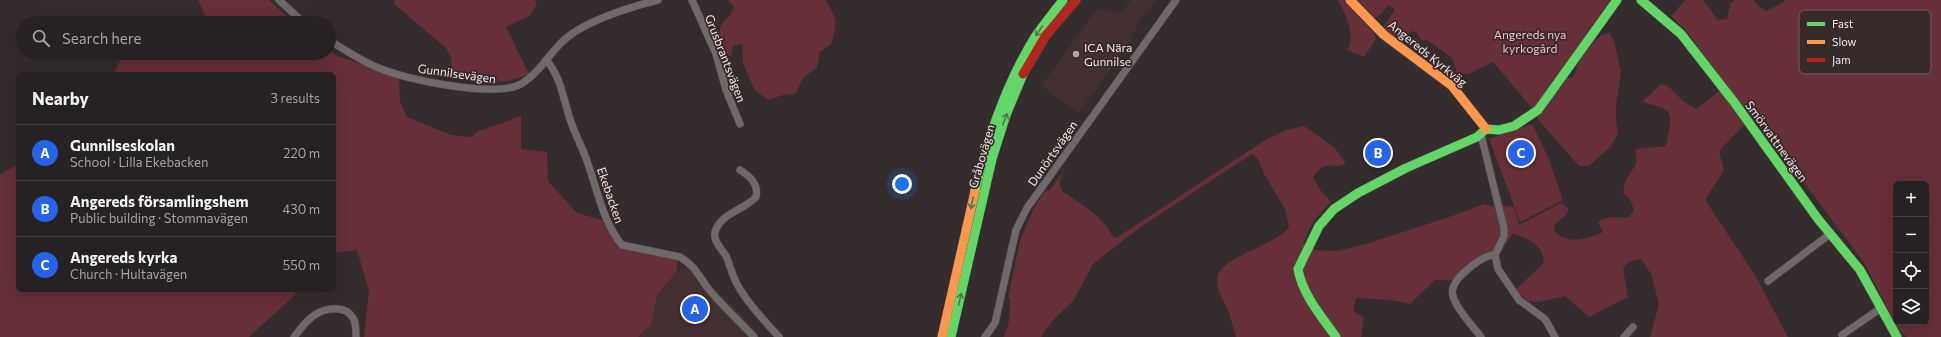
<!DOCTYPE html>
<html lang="en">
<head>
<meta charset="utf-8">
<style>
  body { margin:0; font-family:Commissioner,sans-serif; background:#332e2f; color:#f1f3f6 }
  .controls { position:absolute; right:12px; bottom:12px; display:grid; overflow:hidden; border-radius:6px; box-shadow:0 4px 16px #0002 }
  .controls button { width:36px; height:36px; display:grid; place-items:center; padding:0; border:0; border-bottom:1px solid #433e40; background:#272122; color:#f1f3f6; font:20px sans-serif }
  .you { position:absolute; left:902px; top:184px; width:14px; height:14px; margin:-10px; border:3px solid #fff; border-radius:50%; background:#1a73e8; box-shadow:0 0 0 6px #1a73e833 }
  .badge { display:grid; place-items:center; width:26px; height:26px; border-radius:50%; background:#2563eb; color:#fff; font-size:13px; font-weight:700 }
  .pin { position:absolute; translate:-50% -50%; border:2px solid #fff; box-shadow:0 1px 4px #0006 }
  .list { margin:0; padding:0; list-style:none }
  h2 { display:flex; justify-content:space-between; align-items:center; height:52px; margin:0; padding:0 16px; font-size:17px }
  h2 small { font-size:13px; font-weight:400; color:#a4a3a5 }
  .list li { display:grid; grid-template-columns:26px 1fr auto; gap:12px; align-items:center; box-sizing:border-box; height:56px; padding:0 16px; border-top:1px solid #433e40 }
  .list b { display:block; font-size:15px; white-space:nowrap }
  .list p { margin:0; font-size:13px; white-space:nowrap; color:#a4a3a5 }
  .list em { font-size:13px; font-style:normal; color:#a4a3a5 }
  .icon { flex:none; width:22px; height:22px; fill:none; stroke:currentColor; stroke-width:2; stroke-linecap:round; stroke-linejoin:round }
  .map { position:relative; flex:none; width:1941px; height:337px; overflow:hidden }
  .search { position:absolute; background:#272122; box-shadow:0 4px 16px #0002; left:16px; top:16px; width:320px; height:44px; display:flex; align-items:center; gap:10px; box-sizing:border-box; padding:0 14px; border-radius:22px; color:#a4a3a5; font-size:15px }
  .panel { position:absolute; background:#272122; box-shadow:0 4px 16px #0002; left:16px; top:72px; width:320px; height:220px; border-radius:6px }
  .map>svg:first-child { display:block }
</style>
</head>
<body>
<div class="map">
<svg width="1941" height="337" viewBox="0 0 1941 337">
  <rect width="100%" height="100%" fill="#342c2d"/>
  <g fill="#442f31">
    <polygon points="1131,0 1156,0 1137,25 1131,40 1079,113 1041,86 1093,14 1098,9 1121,13"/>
    <polygon points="688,267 701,274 757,331 753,337 638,337 652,323 656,294 676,273"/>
  </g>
  <g fill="#672f38" fill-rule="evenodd">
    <polygon points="198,0 269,0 294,23 208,23"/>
    <path d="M394 0H535L537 4 529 16 506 27 529 74C513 81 500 83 483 81L478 75 453 76 451 57 446 48 394 4Z"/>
    <path d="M728 0H825C838 20 838 21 831 44L820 52 817 68 803 78 795 94 783 95 768 100 754 89 743 63 742 44 733 46 732 55 728 56 717 42 721 25 730 15 734 7Z"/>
    <path d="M1338 0H1343L1374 33 1376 39 1364 57 1347 50C1357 37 1345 13 1338 0Z"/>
    <polygon points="1357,0 1610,0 1534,110 1493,62 1468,74 1457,72 1452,58 1427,40 1421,40 1417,33 1412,31 1405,34 1398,41 1382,28 1395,10 1389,5 1381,14 1375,18"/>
    <path d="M1685 0H1703L1718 20 1727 19 1730 4 1735 0H1754L1758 6 1767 11 1786 0H1941V337H1907L1897 327 1865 264 1757 120 1743 126 1719 151 1724 170 1705 200 1755 275 1788 337H1650L1659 304 1651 274 1641 259 1629 262 1623 268 1628 297 1589 317 1565 296 1538 302 1528 301 1515 290 1544 263C1542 242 1529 241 1513 233L1502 251 1478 266 1461 281 1435 280 1410 304 1391 300 1356 298 1353 311 1364 318 1361 337H1236C1234 330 1232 323 1230 316 1226 303 1216 292 1217 278 1219 257 1277 245 1289 227L1285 209 1265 176 1258 159 1252 154 1142 226 1093 264 1074 300 1053 320 1041 337H1004L1009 321 1010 299 1008 297 1020 241 1033 210 1044 192 1050 190 1068 165C1063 174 1057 180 1062 191 1081 204 1103 216 1113 237L1116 238 1267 139 1286 130 1304 126 1334 147 1346 163C1332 172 1327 156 1313 178L1321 191 1331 201 1313 222 1303 243 1315 250 1337 251 1363 245 1452 216 1484 204 1491 206 1500 205 1514 207 1519 225 1561 203 1569 209 1566 215 1555 224 1554 230C1566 246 1587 239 1603 232L1598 223C1607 214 1618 219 1629 217L1634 210 1630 199 1623 193 1625 182 1636 164V149L1666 146C1672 113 1677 110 1642 102L1660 85H1667L1683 101 1696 109 1726 86 1687 32 1671 16ZM1896 184H1926V322H1896Z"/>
    <path d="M1610 33 1615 44 1621 73 1616 105V120L1618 134 1611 146 1589 166H1579L1537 118 1566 78H1572C1577 73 1576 70 1578 64 1584 52 1593 42 1603 34Z"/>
    <polygon points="329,50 336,55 399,78 400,101 407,117 451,135 471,137 479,131 521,116 521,149 547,152 548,181 577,213 602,220 619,246 678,261 676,273 657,294 652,323 638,337 364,337 369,291 357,250 334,253 334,74 110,74 115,71 121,59 142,53 329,53"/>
    <polygon points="1532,124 1548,157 1563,200 1520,222 1489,139"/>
    <polygon points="18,164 18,290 295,290 296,294 249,337 0,337 0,175"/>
  </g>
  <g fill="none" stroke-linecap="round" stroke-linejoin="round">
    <g stroke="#4f4848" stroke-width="8">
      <g id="street">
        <polyline points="279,0 304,23"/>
        <polyline points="692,0 716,54 726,90 740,124"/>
        <path d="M329 40C345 50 361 61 379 68 406 80 496 98 521 84 538 74 548 56 561 43 581 22 630 7 658 0"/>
        <path d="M546 60C560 75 563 97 569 116 574 133 583 148 588 164 598 192 603 222 622 245L680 257C697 267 699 278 711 292 724 307 740 322 754 337"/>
        <polyline points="1481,135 1504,228 1504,236 1495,255 1498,269 1519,300 1545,319 1555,337"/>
        <path d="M740 170C750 176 759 184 756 197 744 210 724 212 716 229 711 239 721 248 726 256 730 265 732 275 737 284 748 304 764 320 779 337"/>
        <polyline points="1768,281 1830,234"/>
        <polyline points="1842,335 1881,308"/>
        <path d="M294 337C300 329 305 322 313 316 324 308 345 304 353 318 356 323 356 331 356 337"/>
        <polyline points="985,337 995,323 1016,230 1027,208 1176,0"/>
        <path d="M1481 337C1473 326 1448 301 1453 288 1455 280 1462 274 1468 269 1475 263 1486 255 1495 255"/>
        <polyline points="1624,337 1633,327"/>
      </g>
    </g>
    <g stroke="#4f4848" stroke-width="10">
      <g id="fast">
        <polyline points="1641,0 1681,34 1734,102 1818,219 1860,270 1897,337"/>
        <polyline points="1486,129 1499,130 1514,126 1538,110 1617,0"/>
        <path d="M975 191C988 137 1006 84 1035 37 1044 24 1054 12 1063 0"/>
        <polyline points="951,337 992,159 1006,115 1023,74"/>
        <path d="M1336 337C1322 317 1302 294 1298 269L1319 226 1334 209 1358 193 1406 168 1477 137 1486 129"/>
      </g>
    </g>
    <g stroke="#4f4848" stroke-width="10">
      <g id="slow">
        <polyline points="1350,0 1384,35 1452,86 1486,129"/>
        <polyline points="942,337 975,191"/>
      </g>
    </g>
    <g stroke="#4f4848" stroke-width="10">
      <polyline id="jam" points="1023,74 1046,35 1076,0"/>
    </g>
    <use href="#street" stroke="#70696a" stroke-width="7"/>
    <use href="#fast" stroke="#63d668" stroke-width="9"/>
    <use href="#slow" stroke="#ff974d" stroke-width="9"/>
    <use href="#jam" stroke="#b3261e" stroke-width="9"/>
  </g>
  <defs><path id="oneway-shaft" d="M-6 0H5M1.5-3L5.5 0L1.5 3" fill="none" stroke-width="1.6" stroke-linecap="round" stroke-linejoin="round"/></defs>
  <g stroke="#4b7746">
    <use href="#oneway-shaft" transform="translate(1039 31) rotate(124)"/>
    <use href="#oneway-shaft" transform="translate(1005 119) rotate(-69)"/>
    <use href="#oneway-shaft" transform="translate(972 203) rotate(102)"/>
    <use href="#oneway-shaft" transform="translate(960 299) rotate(-78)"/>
  </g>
  <circle fill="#afa5a6" stroke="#38292a" stroke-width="1.5" cx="1076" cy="54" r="4"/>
  <g text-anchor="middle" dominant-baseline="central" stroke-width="3.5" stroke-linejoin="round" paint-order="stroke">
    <g font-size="12" fill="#f6c1c6" stroke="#38292a">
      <text x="1530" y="34">Angereds nya<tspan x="1530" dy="14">kyrkogård</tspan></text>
    </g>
    <g font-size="12" fill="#f1e6e7" stroke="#38292a" text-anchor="start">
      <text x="1084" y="47">ICA Nära<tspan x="1084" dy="14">Gunnilse</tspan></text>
    </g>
    <g font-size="12" fill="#f1e6e7" stroke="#38292a">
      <text transform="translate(1428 53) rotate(39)">Angereds Kyrkväg</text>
      <text transform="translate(726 58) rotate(69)">Grusbrantsvägen</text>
      <text transform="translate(457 73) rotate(8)">Gunnilsevägen</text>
      <text transform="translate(1777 141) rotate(54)">Smörvattnevägen</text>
      <text transform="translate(1052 153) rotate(-55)">Dunörtsvägen</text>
      <text transform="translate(981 156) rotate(-74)">Gråbovägen</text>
      <text transform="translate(611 195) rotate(71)">Ekebacken</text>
    </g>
  </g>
  <rect x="1799" y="10" width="132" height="64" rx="6" fill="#38292a" stroke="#706263" stroke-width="1"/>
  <rect x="1807" y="22" width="18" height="4" fill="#63d668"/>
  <rect x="1807" y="40" width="18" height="4" fill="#ff974d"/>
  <rect x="1807" y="58" width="18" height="4" fill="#b3261e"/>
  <g font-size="11" fill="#f1e6e7">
    <text x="1832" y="28">Fast</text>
    <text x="1832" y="46">Slow</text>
    <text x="1832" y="64">Jam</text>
  </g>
</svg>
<div class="controls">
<button>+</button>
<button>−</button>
<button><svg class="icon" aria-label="locate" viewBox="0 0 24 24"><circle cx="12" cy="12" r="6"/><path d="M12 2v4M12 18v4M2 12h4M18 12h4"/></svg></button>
<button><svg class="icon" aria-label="layers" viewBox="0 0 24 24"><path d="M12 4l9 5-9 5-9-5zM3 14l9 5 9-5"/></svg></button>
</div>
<div class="you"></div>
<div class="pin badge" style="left:695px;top:309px">A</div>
<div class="pin badge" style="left:1378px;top:153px">B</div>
<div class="pin badge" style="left:1521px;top:153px">C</div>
<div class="search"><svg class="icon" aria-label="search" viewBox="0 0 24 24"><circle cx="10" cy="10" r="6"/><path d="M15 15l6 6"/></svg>Search here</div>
<section class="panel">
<h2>Nearby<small>3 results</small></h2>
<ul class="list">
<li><span class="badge">A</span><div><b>Gunnilseskolan</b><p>School · Lilla Ekebacken</p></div><em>220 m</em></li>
<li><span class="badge">B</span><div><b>Angereds församlingshem</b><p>Public building · Stommavägen</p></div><em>430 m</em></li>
<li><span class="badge">C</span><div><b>Angereds kyrka</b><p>Church · Hultavägen</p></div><em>550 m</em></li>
</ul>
</section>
</div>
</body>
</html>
